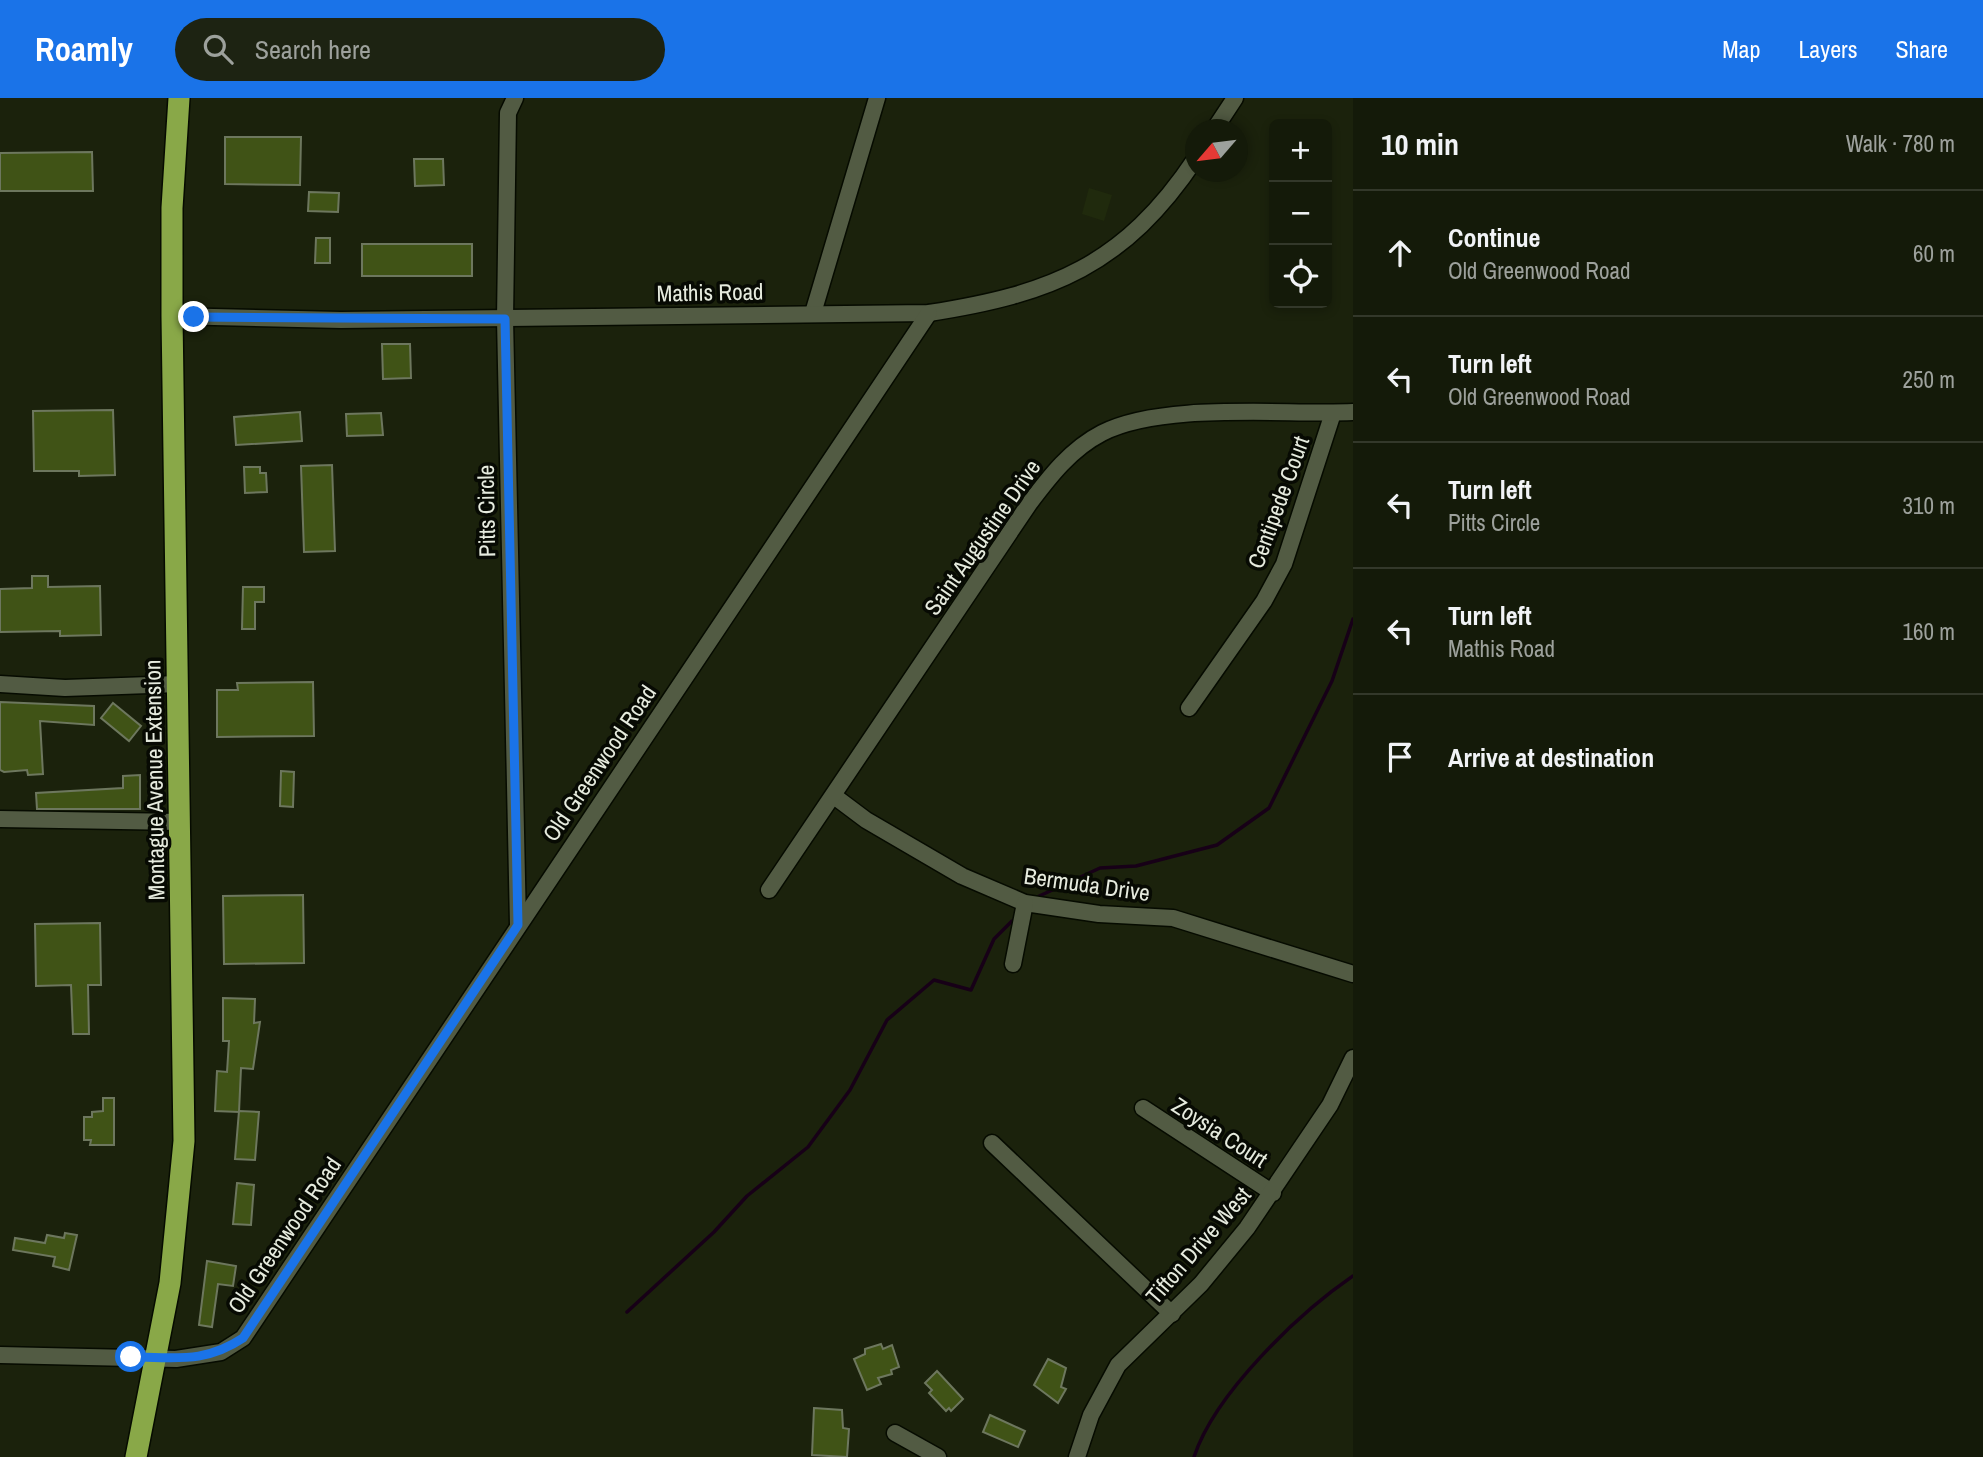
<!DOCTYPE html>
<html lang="en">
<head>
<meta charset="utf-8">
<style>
  body { margin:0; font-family:"Archivo Narrow",sans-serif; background:#1d2312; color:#f1f3f6 }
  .controls { position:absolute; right:21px; top:21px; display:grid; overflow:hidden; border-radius:10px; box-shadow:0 4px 10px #0003 }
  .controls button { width:63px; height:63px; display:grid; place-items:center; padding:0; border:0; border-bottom:2px solid #33382a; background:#141a09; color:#f1f3f6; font:35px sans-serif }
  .compass { position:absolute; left:1185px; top:21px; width:63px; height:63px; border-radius:50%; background:#141a09; box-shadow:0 4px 10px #0003; rotate:242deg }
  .stop { position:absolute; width:21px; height:21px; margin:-16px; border:5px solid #1a73e8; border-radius:50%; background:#fff }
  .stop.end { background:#1a73e8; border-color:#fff; box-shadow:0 2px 7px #0008 }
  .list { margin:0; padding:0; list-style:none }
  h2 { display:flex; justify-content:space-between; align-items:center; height:91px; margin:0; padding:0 28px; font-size:30px }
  h2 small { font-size:23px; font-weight:400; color:#9da19c }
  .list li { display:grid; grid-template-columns:46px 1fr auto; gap:21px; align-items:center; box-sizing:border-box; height:126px; padding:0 28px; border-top:2px solid #33382a }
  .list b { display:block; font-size:26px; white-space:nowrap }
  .list p { margin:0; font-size:23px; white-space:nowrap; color:#9da19c }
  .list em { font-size:23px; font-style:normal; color:#9da19c }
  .icon { flex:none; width:38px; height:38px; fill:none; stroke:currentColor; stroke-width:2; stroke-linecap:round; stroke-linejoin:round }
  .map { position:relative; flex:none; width:1353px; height:1359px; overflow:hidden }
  header { display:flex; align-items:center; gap:42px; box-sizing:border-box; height:98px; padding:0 35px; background:#1a73e8; color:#fff }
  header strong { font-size:33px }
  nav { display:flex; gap:38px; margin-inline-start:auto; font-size:24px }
  .search { width:490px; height:63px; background:#1d2312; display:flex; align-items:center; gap:18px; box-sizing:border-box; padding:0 24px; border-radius:38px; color:#9da19c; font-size:26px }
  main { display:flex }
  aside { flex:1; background:#141a09 }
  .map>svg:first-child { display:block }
</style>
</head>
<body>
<header>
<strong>Roamly</strong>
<div class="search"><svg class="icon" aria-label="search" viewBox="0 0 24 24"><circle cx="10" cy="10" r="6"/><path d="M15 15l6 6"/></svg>Search here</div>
<nav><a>Map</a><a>Layers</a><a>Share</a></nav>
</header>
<main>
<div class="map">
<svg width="1353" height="1359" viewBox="0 0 1353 1359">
  <rect width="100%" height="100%" fill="#1b220c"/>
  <polygon fill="#202a0d" points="1089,90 1112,97 1104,123 1082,116"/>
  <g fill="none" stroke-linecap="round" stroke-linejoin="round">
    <g stroke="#170017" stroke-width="3.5">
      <polyline points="1035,800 1100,770 1136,768 1217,747 1269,710 1332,583 1353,521"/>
      <polyline points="627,1214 714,1134 747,1098 808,1049 850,992 887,922 934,882 971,892 994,841 1012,823"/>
      <path d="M1194 1359C1215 1295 1299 1215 1353 1178"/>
    </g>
  </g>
  <g fill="#405316" stroke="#6d775e" stroke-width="2">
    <polygon points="225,39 301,39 300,87 225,86"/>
    <polygon points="92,54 93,93 0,93 0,55"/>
    <polygon points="414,61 443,61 444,87 415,88"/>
    <polygon points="309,94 339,95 338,114 308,113"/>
    <polygon points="316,140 330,140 330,165 315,165"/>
    <rect x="362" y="146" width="110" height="32"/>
    <polygon points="382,246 410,246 411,280 383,281"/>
    <polygon points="113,312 115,377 79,378 79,373 34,373 33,313"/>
    <polygon points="300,314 302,343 236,347 234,319"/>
    <polygon points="381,315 383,337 347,338 346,316"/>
    <polygon points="332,367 335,453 304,454 301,368"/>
    <polygon points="244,369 260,369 260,375 266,375 267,394 245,395"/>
    <polygon points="32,478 48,478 48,489 100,488 101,537 60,538 60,533 0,534 0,491 32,490"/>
    <polygon points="243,489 264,489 264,504 255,504 255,531 242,531"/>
    <polygon points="313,584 314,638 217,639 217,592 238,592 237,585"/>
    <polygon points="0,604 94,608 94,627 40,623 43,676 28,677 27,672 4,674 0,672"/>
    <polygon points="113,605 141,628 129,643 101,620"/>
    <polygon points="281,673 294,674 293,709 280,708"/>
    <polygon points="140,677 140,711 37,711 36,695 123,690 123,678"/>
    <polygon points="303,797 304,865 224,866 223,798"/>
    <polygon points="100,825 101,887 88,887 89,936 73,936 71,887 36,888 35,826"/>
    <polygon points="223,900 255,901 254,925 260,924 253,971 241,970 239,1014 215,1013 217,973 227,974 229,943 223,943"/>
    <polygon points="103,1000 114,1000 114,1047 90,1047 91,1042 84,1042 84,1019 92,1019 92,1014 103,1013"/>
    <polygon points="239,1013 259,1014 255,1062 235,1061"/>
    <polygon points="237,1085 254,1087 251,1127 233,1126"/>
    <polygon points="65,1135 77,1137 69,1172 53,1168 55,1159 13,1152 15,1140 45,1145 47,1137 64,1140"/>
    <polygon points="207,1163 236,1168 233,1188 218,1186 212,1229 199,1227"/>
    <polygon points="881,1246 883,1251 892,1247 899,1269 891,1272 892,1276 878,1280 881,1286 867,1292 854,1261 865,1256 865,1251"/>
    <polygon points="1048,1261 1066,1270 1061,1289 1066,1291 1058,1305 1034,1287"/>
    <polygon points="937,1273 963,1301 951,1313 949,1310 946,1313 929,1295 932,1292 925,1285"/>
    <polygon points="814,1310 842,1312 843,1330 849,1331 847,1359 812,1357"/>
    <polygon points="990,1317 1025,1333 1018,1349 983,1334"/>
  </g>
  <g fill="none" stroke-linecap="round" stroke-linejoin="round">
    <g stroke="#060b00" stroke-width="19">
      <g id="minor">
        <polyline points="515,0 508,15 505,221 518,827"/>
        <polyline points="1214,32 1235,0"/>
        <polyline points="813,215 877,0"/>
        <path d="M172 218 341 222 929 215C1051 196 1124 168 1196 60"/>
        <polyline points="0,586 65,590 178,586"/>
        <polyline points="1189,610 1264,503 1284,466 1333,315"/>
        <polyline points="834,698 866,722 962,778 1025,805 1099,816 1173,820 1353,876"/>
        <polyline points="0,721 180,724"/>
        <path d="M769 792 1029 406C1050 378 1071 351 1102 335 1163 304 1282 317 1353 314"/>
        <polyline points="1013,866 1025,805"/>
        <polyline points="1143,1010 1273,1095"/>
        <polyline points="992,1045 1172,1216"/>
        <polyline points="0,1257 176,1261 221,1254 243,1240 929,215"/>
        <polyline points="895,1335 938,1359"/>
        <polyline points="1077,1359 1091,1317 1118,1267 1201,1186 1247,1130 1330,1007 1353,960"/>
      </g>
    </g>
    <g stroke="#060b00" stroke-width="24">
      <polyline id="highway" points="136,1359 170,1185 184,1043 172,218 172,110 179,0"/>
    </g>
    <use href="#minor" stroke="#525b43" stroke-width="16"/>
    <use href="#highway" stroke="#89a848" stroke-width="21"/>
  </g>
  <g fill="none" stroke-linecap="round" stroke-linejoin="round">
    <path stroke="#1a73e8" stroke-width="9" d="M131 1259C175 1259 204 1266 243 1240L518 827 505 221 194 219"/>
  </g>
  <g text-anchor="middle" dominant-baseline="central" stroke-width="7" stroke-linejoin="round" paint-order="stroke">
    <g font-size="23" fill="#e6ebde" stroke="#070a03">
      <text transform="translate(710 194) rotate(-1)">Mathis Road</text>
      <text transform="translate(1278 404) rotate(-70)">Centipede Court</text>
      <text transform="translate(486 413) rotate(-91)">Pitts Circle</text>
      <text transform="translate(982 439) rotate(-55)">Saint Augustine Drive</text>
      <text transform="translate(599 665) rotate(-56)">Old Greenwood Road</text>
      <text transform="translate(154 682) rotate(-91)">Montague Avenue Extension</text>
      <text transform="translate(1087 786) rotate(8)">Bermuda Drive</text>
      <text transform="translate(1220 1034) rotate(33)">Zoysia Court</text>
      <text transform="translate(284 1137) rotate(-56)">Old Greenwood Road</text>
      <text transform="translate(1198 1147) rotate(-49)">Tifton Drive West</text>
    </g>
  </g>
</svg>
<div class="controls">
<button>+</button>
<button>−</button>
<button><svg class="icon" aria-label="locate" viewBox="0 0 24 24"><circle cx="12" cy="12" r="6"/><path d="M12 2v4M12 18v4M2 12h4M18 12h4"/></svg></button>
</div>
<svg class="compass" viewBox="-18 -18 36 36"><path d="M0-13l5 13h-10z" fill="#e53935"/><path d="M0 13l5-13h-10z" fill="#9da19c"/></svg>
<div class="stop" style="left:131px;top:1259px"></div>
<div class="stop end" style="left:194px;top:219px"></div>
</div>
<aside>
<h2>10 min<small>Walk · 780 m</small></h2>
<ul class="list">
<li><svg class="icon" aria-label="ahead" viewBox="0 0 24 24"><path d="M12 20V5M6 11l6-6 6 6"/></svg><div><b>Continue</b><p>Old Greenwood Road</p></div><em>60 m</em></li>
<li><svg class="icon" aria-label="left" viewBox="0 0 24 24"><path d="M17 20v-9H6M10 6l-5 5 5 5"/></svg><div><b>Turn left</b><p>Old Greenwood Road</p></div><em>250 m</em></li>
<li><svg class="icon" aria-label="left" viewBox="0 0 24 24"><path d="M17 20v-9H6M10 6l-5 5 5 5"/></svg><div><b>Turn left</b><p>Pitts Circle</p></div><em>310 m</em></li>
<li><svg class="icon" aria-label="left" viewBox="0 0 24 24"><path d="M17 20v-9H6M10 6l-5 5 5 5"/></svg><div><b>Turn left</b><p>Mathis Road</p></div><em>160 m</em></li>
<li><svg class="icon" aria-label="arrive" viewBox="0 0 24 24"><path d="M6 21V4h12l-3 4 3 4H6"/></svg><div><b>Arrive at destination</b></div></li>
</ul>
</aside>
</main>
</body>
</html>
